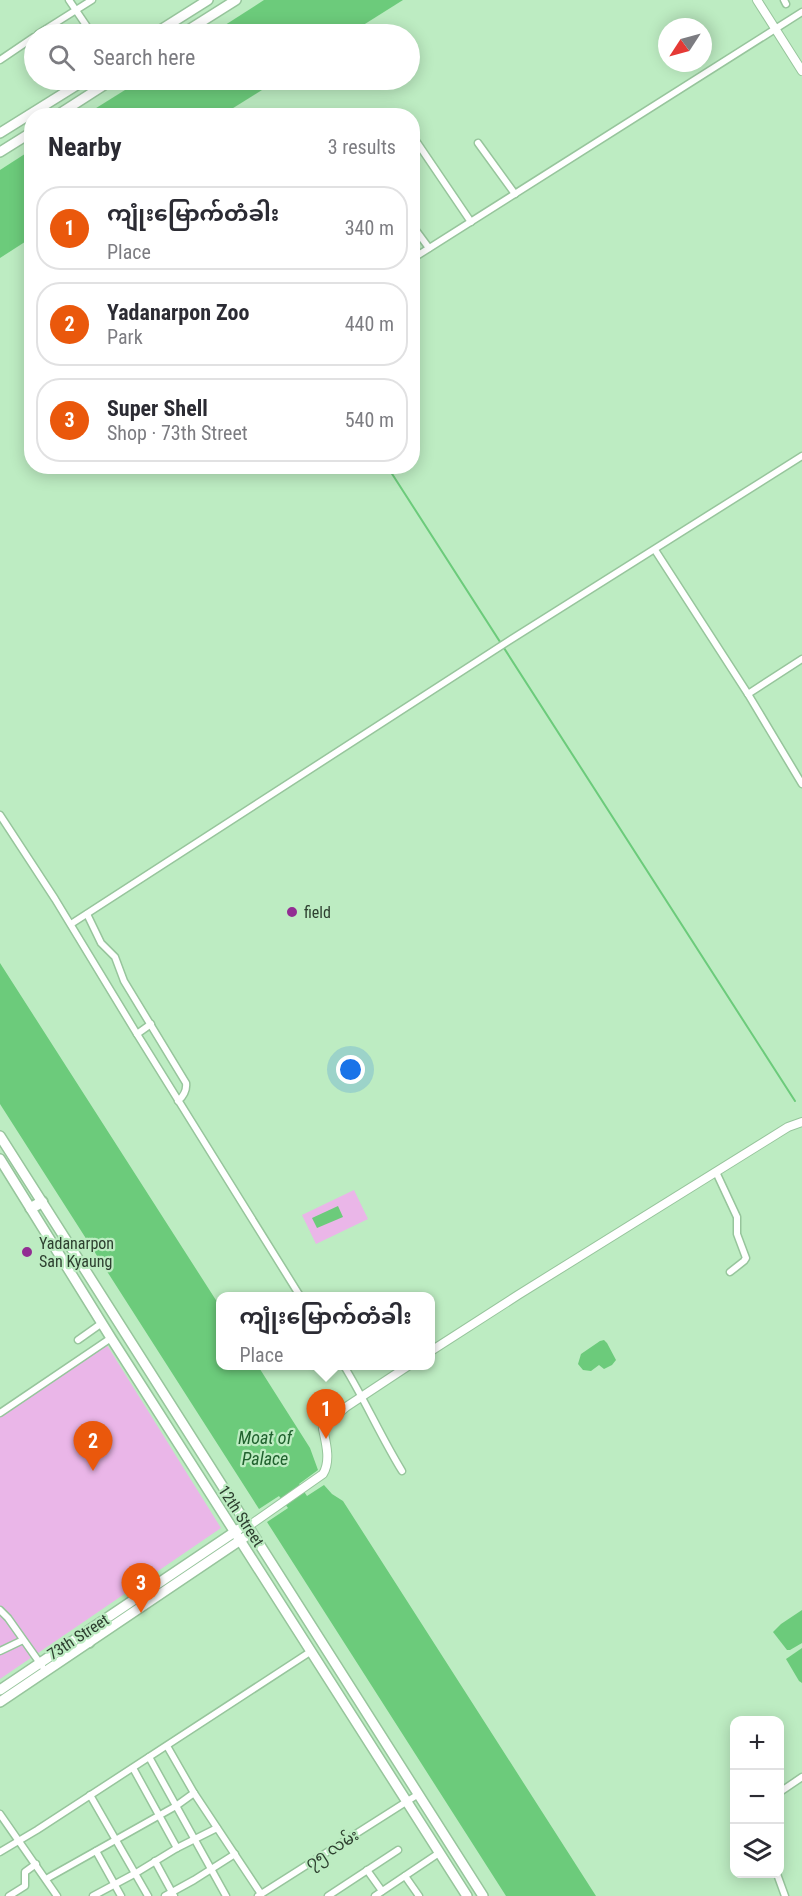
<!DOCTYPE html>
<html lang="en">
<head>
<meta charset="utf-8">
<style>
  body { margin:0; font-family:"Roboto Condensed","Noto Sans Myanmar",sans-serif; background:#f2f2f3; color:#2b2b33 }
  .controls { position:absolute; right:18px; bottom:18px; display:grid; overflow:hidden; border-radius:12px; box-shadow:0 3px 15px #0003 }
  .controls button { width:54px; height:54px; display:grid; place-items:center; padding:0; border:0; border-bottom:2px solid #e1e1e2; background:#fff; color:#2b2b33; font:30px sans-serif }
  .compass { position:absolute; left:658px; top:18px; width:54px; height:54px; border-radius:50%; background:#fff; box-shadow:0 3px 15px #0003; rotate:234deg }
  .you { position:absolute; left:351px; top:1070px; width:21px; height:21px; margin:-15px; border:4px solid #fff; border-radius:50%; background:#1a73e8; box-shadow:0 0 0 9px #1a73e833 }
  .badge { display:grid; place-items:center; width:39px; height:39px; border-radius:50%; background:#ea580c; color:#fff; font-size:20px; font-weight:700 }
  .pin { position:absolute; translate:-50% -50px; filter:drop-shadow(0 2px 3px #0008) }
  .pin::after { content:''; position:absolute; top:32px; width:21px; height:18px; background:inherit; clip-path:polygon(0 0,100% 0,50% 100%) }
  .popup { position:absolute; left:216px; top:1292px; width:219px; height:78px; box-sizing:border-box; display:grid; place-content:center; border-radius:12px; background:#fff; filter:drop-shadow(0 2px 4px #0005); font-size:20px; white-space:nowrap; color:#7c7c81 }
  .popup b { font-size:22px; color:#2b2b33 }
  .popup::after { content:''; position:absolute; left:50%; top:100%; margin-left:-12px; border:12px solid transparent; border-top-color:#fff }
  .list { margin:0; padding:0; list-style:none }
  h2 { display:flex; justify-content:space-between; align-items:center; height:78px; margin:0; padding:0 24px; font-size:26px }
  h2 small { font-size:20px; font-weight:400; color:#7c7c81 }
  .list li { display:grid; grid-template-columns:39px 1fr auto; gap:18px; align-items:center; box-sizing:border-box; height:84px; margin:0 12px 12px; padding:0 12px; border:2px solid #e1e1e2; border-radius:24px }
  .list b { display:block; font-size:22px; white-space:nowrap }
  .list p { margin:0; font-size:20px; white-space:nowrap; color:#7c7c81 }
  .list em { font-size:20px; font-style:normal; color:#7c7c81 }
  .icon { flex:none; width:33px; height:33px; fill:none; stroke:currentColor; stroke-width:2; stroke-linecap:round; stroke-linejoin:round }
  .map { position:relative; flex:none; width:802px; height:1896px; overflow:hidden }
  .search { position:absolute; background:#fff; box-shadow:0 3px 15px #0003; left:24px; top:24px; width:396px; height:66px; display:flex; align-items:center; gap:15px; box-sizing:border-box; padding:0 21px; border-radius:33px; color:#7c7c81; font-size:22px }
  .panel { position:absolute; background:#fff; box-shadow:0 3px 15px #0003; left:24px; top:108px; width:396px; height:366px; border-radius:24px }
  .map>svg:first-child { display:block }
</style>
</head>
<body>
<div class="map">
<svg width="802" height="1896" viewBox="0 0 802 1896">
  <rect width="100%" height="100%" fill="#bdecc2"/>
  <g fill="#eab6e8">
    <polygon points="354,1190 368,1219 316,1244 302,1215"/>
    <polygon points="107,1345 221,1528 0,1679 0,1414"/>
  </g>
  <g fill="#6ccb7b">
    <polygon points="264,0 403,0 349,34 211,34"/>
    <polygon points="141,80 278,80 222,115 85,115"/>
    <polygon points="31,150 31,238 0,258 0,170"/>
    <polygon points="0,963 221,1308 221,1366 258,1366 310,1448 318,1470 299,1484 307,1496 324,1485 332,1494 343,1501 596,1896 506,1896 267,1522 288,1508 279,1496 259,1509 0,1104"/>
    <polygon points="338,1206 343,1217 317,1228 312,1218"/>
    <polygon points="604,1340 607,1343 616,1360 612,1365 604,1369 599,1365 591,1371 583,1370 578,1364 581,1354 600,1341"/>
    <polygon points="802,1610 802,1643 790,1650 787,1650 773,1632 781,1624"/>
    <polygon points="802,1648 802,1683 799,1681 786,1659"/>
  </g>
  <g fill="none" stroke-linecap="round" stroke-linejoin="round">
    <polyline stroke="#6ccb7b" stroke-width="2" points="387,466 795,1101"/>
    <g stroke="#97c59c" stroke-width="9">
      <g id="minor">
        <polyline points="69,0 92,34"/>
        <polyline points="784,0 786,4"/>
        <polyline points="38,34 92,0"/>
        <polyline points="0,60 34,37"/>
        <polyline points="412,135 471,222"/>
        <polyline points="478,143 515,194"/>
        <polyline points="412,225 429,248"/>
        <polyline points="412,259 802,12"/>
        <polyline points="655,550 748,694 802,784"/>
        <polyline points="748,694 802,659"/>
        <polyline points="0,815 55,899 137,1034 300,1296"/>
        <path d="M87 914 101 943 115 957 124 981 186 1083C187 1090 183 1097 178 1101"/>
        <polyline points="71,924 507,642 802,456"/>
        <polyline points="137,1034 151,1024"/>
        <polyline points="716,1172 737,1217 737,1234 746,1258 744,1261 730,1272"/>
        <polyline points="78,1340 102,1323"/>
        <path d="M344 1366C365 1400 381 1437 402 1471"/>
        <polyline points="0,1413 111,1338"/>
        <polyline points="0,1610 8,1618 42,1666"/>
        <polyline points="0,1651 23,1640"/>
        <polyline points="167,1746 194,1793 261,1894"/>
        <polyline points="149,1757 226,1896"/>
        <polyline points="133,1768 177,1848"/>
        <polyline points="780,1792 802,1777"/>
        <polyline points="90,1795 148,1896"/>
        <polyline points="0,1814 57,1896"/>
        <polyline points="96,1851 121,1896"/>
        <polyline points="0,1852 37,1830 310,1652"/>
        <polyline points="155,1861 174,1896"/>
        <polyline points="367,1870 382,1891"/>
        <polyline points="777,1874 785,1896"/>
        <polyline points="405,1876 419,1896"/>
        <polyline points="46,1879 176,1806 194,1793"/>
        <polyline points="9,1896 25,1886 25,1872 36,1864"/>
        <polyline points="93,1896 136,1873 177,1848 217,1828"/>
        <polyline points="165,1896 194,1880 235,1854"/>
        <polyline points="258,1896 417,1795"/>
        <polyline points="328,1896 398,1850"/>
        <polyline points="375,1896 439,1853"/>
      </g>
    </g>
    <g stroke="#97c59c" stroke-width="10">
      <g id="tertiary">
        <polyline points="757,0 802,71"/>
        <polyline points="431,1351 518,1295 788,1127 802,1122"/>
        <path d="M246 1524 253 1523 323 1474C331 1461 326 1443 323 1429L324 1426 346 1407 408 1366"/>
      </g>
    </g>
    <g stroke="#97c59c" stroke-width="12">
      <g id="primary">
        <polyline points="154,34 208,0"/>
        <polyline points="182,34 236,0"/>
        <polyline points="56,116 112,80"/>
        <polyline points="0,133 85,80"/>
        <polyline points="0,152 32,132"/>
        <polyline points="0,1136 483,1896"/>
        <polyline points="0,1159 111,1338 467,1896"/>
        <polyline points="0,1690 239,1529"/>
        <polyline points="0,1702 245,1537"/>
      </g>
    </g>
    <g stroke="#97c59c" stroke-width="14">
      <g id="trunk">
        <polyline points="31,1208 42,1202"/>
        <polyline points="84,1634 89,1642"/>
      </g>
    </g>
    <use href="#minor" stroke="#fff" stroke-width="6"/>
    <use href="#tertiary" stroke="#fff" stroke-width="8"/>
    <use href="#primary" stroke="#fff" stroke-width="9"/>
    <use href="#trunk" stroke="#fff" stroke-width="10"/>
  </g>
  <g fill="#922d93" stroke="#bdecc2" stroke-width="2">
    <circle cx="292" cy="912" r="6"/>
    <circle cx="27" cy="1252" r="6"/>
  </g>
  <g text-anchor="middle" dominant-baseline="central" stroke-width="4.5" stroke-linejoin="round" paint-order="stroke">
    <g font-size="16" fill="#2d3f2f" stroke="#bdecc2" text-anchor="start">
      <text x="304" y="912">field</text>
      <text x="39" y="1243">Yadanarpon<tspan x="39" dy="18">San Kyaung</tspan></text>
    </g>
    <g font-size="16" fill="#2d3f2f" stroke="#bdecc2">
      <text transform="translate(241 1516) rotate(57)">12th Street</text>
      <text transform="translate(78 1637) rotate(-33)">73th Street</text>
      <text transform="translate(332 1849) rotate(-32)">၇၅ လမ်း</text>
    </g>
    <g font-size="18" font-style="italic" fill="#20612e" stroke="#bdecc2">
      <text x="265" y="1437">Moat of<tspan x="265" dy="21">Palace</tspan></text>
    </g>
  </g>
</svg>
<div class="controls">
<button>+</button>
<button>−</button>
<button><svg class="icon" aria-label="layers" viewBox="0 0 24 24"><path d="M12 4l9 5-9 5-9-5zM3 14l9 5 9-5"/></svg></button>
</div>
<svg class="compass" viewBox="-18 -18 36 36"><path d="M0-13l5 13h-10z" fill="#e53935"/><path d="M0 13l5-13h-10z" fill="#7c7c81"/></svg>
<div class="you"></div>
<div class="pin badge" style="left:326px;top:1439px">1</div>
<div class="popup"><b>ကျုံးမြောက်တံခါး</b>Place</div>
<div class="pin badge" style="left:93px;top:1471px">2</div>
<div class="pin badge" style="left:141px;top:1613px">3</div>
<div class="search"><svg class="icon" aria-label="search" viewBox="0 0 24 24"><circle cx="10" cy="10" r="6"/><path d="M15 15l6 6"/></svg>Search here</div>
<section class="panel">
<h2>Nearby<small>3 results</small></h2>
<ul class="list">
<li><span class="badge">1</span><div><b>ကျုံးမြောက်တံခါး</b><p>Place</p></div><em>340 m</em></li>
<li><span class="badge">2</span><div><b>Yadanarpon Zoo</b><p>Park</p></div><em>440 m</em></li>
<li><span class="badge">3</span><div><b>Super Shell</b><p>Shop · 73th Street</p></div><em>540 m</em></li>
</ul>
</section>
</div>
</body>
</html>
